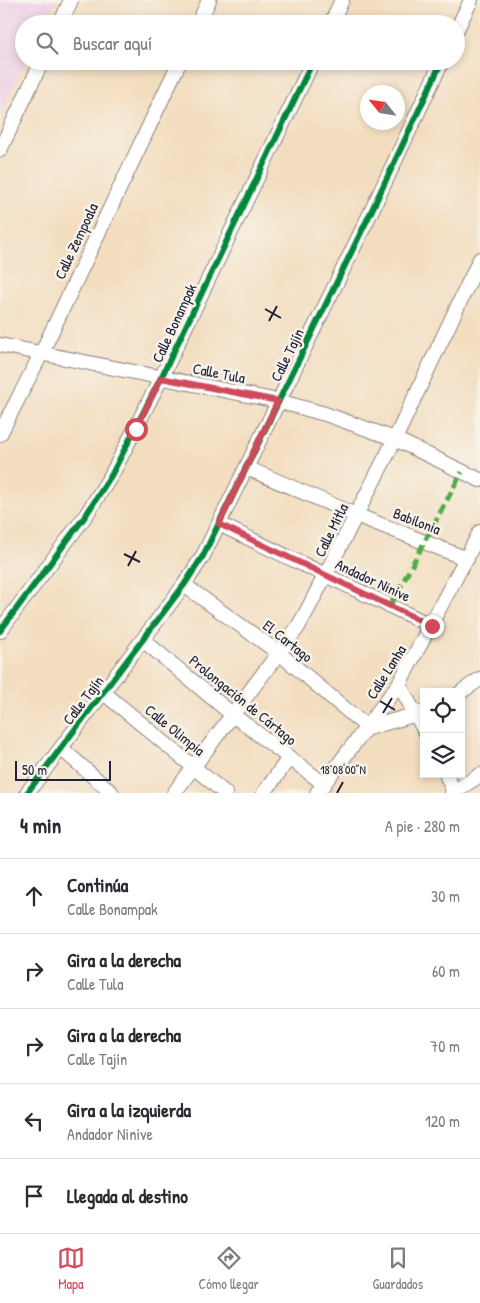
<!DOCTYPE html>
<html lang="es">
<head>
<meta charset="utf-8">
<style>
  body { margin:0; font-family:"Patrick Hand",sans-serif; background:#f7f7f7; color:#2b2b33 }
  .controls { position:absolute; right:15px; bottom:15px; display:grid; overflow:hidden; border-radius:0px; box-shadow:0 2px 8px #0003 }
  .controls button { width:45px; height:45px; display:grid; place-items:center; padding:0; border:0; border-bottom:1px solid #e1e1e2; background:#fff; color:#2b2b33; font:25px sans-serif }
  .compass { position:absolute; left:360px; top:85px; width:45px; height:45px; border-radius:50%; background:#fff; box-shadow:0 2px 8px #0003; rotate:300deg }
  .scale { position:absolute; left:15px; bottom:12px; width:96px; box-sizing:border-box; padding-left:5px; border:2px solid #22223b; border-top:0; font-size:14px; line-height:18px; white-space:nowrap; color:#22223b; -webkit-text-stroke:4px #f7f3e8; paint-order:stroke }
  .stop { position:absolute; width:15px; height:15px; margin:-11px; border:4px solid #d1495b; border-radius:50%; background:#fff }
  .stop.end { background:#d1495b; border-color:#fff; box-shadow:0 1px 5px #0008 }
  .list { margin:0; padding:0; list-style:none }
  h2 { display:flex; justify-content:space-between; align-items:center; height:65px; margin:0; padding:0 20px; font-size:21px }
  h2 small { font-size:16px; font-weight:400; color:#7c7c81 }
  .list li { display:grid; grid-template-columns:32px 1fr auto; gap:15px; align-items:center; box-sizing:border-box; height:75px; padding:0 20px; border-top:1px solid #e1e1e2 }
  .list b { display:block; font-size:19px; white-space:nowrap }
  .list p { margin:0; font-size:16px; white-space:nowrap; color:#7c7c81 }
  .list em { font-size:16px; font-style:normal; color:#7c7c81 }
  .icon { flex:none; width:28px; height:28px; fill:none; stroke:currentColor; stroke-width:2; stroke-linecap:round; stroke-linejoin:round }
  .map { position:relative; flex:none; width:480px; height:793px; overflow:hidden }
  .search { position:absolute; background:#fff; box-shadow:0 2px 8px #0003; left:15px; right:15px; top:15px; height:55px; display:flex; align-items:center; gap:12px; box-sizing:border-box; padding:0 18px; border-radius:28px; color:#7c7c81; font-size:19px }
  .sheet { height:440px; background:#fff }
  nav { display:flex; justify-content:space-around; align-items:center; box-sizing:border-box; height:70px; border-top:1px solid #e1e1e2; background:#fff; font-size:14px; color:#7c7c81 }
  nav a { display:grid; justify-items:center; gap:2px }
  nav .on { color:#d1495b }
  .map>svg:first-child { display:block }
</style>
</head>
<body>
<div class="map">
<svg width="480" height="793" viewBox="0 0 480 793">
  <rect width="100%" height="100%" fill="#f7f3e8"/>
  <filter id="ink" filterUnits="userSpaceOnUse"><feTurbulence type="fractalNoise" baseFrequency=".02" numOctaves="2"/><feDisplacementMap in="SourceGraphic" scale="10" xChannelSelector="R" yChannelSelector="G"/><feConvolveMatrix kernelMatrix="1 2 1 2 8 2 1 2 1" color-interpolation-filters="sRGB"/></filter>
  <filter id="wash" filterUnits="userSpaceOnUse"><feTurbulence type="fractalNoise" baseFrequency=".0096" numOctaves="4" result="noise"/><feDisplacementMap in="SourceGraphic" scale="20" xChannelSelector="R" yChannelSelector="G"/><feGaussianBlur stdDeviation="1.12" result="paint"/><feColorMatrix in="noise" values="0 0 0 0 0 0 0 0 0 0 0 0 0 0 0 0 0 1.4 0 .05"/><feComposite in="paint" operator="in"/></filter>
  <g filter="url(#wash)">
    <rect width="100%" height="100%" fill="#f3ddbf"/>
    <polygon fill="#eed0e7" points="0,0 57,0 45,24 24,24 24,61 26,61 0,113"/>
  </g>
  <g filter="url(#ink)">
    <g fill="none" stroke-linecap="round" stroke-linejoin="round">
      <g stroke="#8a807d" stroke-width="16">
        <g id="minor">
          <polyline points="60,24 71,0"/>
          <polyline points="198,24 209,0"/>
          <polyline points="331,24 342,0"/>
          <polyline points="456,31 471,0"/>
          <polyline points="0,150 42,61"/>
          <polyline points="0,345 278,401 325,414 395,439 480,480"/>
          <polyline points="0,434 41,354 180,61"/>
          <polyline points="247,468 356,515 467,559"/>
          <polyline points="219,524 432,626"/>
          <polyline points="184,585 279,653 368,728 424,712"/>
          <polyline points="0,631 86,515 112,474 161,378 313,61"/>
          <polyline points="143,640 233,715 324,784"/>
          <polyline points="399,684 424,730"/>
          <polyline points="461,692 480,679"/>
          <polyline points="104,693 225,793"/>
          <polyline points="62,749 112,793"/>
          <polyline points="446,774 454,792"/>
          <polyline points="27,793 184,585 203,556 370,214 442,61"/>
          <polyline points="174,793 298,627 310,605 395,439 480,259"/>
          <polyline points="264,793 289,758"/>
          <polyline points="317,793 399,684 480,532"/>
          <polyline points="452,793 480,775"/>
        </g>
      </g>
      <use href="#minor" stroke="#fff" stroke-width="14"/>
      <polyline stroke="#53aa46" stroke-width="5" stroke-dasharray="10 5" stroke-linecap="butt" points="390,606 462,472"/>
      <g stroke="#f7f3e8" stroke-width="9">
        <g id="cycleway">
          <polyline points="0,631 86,515 112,474 161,378 313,61"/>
          <polyline points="27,793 184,585 203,556 370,214 442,61"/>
        </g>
      </g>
      <use href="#cycleway" stroke="#00873e" stroke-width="6"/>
    </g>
  </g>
  <g fill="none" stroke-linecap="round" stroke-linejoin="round" filter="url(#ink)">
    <polyline stroke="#d1495b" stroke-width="6" points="136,429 161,378 278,401 219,524 432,626"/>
  </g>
  <path fill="none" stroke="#22223b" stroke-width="2" d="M265 309 281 318M269 321 277 306M124 554 140 562M128 566 136 551M380 701 395 710M383 713 392 698M337 793 343 782"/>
  <g text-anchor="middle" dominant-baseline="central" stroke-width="5" stroke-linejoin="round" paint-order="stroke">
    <g font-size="15" fill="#22223b" stroke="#f7f3e8">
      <text transform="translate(76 241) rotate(-65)">Calle Zempoala</text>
      <text transform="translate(174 323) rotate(-65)">Calle Bonampak</text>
      <text transform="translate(287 355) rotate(-64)">Calle Tajín</text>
      <text transform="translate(219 373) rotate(11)">Calle Tula</text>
      <text transform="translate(417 521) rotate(21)">Babilonia</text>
      <text transform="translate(331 530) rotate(-64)">Calle Mitla</text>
      <text transform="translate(373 580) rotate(25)">Andador Ninive</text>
      <text transform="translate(288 641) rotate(38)">El Cartago</text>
      <text transform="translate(386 672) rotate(-58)">Calle Lanha</text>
      <text transform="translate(83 700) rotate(-53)">Calle Tajín</text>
      <text transform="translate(243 700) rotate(39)">Prolongación de Cártago</text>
      <text transform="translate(175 730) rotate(39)">Calle Olimpia</text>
    </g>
  </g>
  <g font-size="12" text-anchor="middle" fill="#22223b" stroke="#f7f3e8" stroke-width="5" stroke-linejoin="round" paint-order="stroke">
    <text x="343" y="774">18°08'00"N</text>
  </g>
</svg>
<div class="controls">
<button><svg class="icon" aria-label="locate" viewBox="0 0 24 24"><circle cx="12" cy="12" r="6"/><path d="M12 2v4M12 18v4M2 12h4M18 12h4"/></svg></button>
<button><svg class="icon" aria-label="layers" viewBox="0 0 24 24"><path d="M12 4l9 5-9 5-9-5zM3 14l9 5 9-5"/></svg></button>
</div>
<svg class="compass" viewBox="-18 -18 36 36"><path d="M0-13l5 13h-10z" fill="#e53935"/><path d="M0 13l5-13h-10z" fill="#7c7c81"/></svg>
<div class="scale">50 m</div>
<div class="stop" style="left:136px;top:429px"></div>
<div class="stop end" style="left:432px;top:626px"></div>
<div class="search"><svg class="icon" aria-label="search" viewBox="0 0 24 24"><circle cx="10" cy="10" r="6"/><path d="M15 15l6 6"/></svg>Buscar aquí</div>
</div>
<section class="sheet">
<h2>4 min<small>A pie · 280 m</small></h2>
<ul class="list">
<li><svg class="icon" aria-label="ahead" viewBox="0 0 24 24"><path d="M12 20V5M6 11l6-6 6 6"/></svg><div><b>Continúa</b><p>Calle Bonampak</p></div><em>30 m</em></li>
<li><svg class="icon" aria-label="right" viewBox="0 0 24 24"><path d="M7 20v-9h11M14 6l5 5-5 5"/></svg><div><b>Gira a la derecha</b><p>Calle Tula</p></div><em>60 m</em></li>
<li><svg class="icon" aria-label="right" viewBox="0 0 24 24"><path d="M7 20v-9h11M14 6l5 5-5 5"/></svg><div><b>Gira a la derecha</b><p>Calle Tajín</p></div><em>70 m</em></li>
<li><svg class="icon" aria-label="left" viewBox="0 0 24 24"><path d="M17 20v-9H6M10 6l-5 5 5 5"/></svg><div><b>Gira a la izquierda</b><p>Andador Ninive</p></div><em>120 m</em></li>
<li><svg class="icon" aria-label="arrive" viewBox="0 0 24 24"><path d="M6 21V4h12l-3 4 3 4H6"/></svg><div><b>Llegada al destino</b></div></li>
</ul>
</section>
<nav>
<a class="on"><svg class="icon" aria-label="map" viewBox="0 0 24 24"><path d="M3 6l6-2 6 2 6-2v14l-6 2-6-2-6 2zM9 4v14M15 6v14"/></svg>Mapa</a>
<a><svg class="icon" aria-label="directions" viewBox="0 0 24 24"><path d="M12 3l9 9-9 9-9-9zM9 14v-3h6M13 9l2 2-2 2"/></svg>Cómo llegar</a>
<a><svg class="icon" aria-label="saved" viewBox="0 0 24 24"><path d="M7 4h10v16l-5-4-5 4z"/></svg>Guardados</a>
</nav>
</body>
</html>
